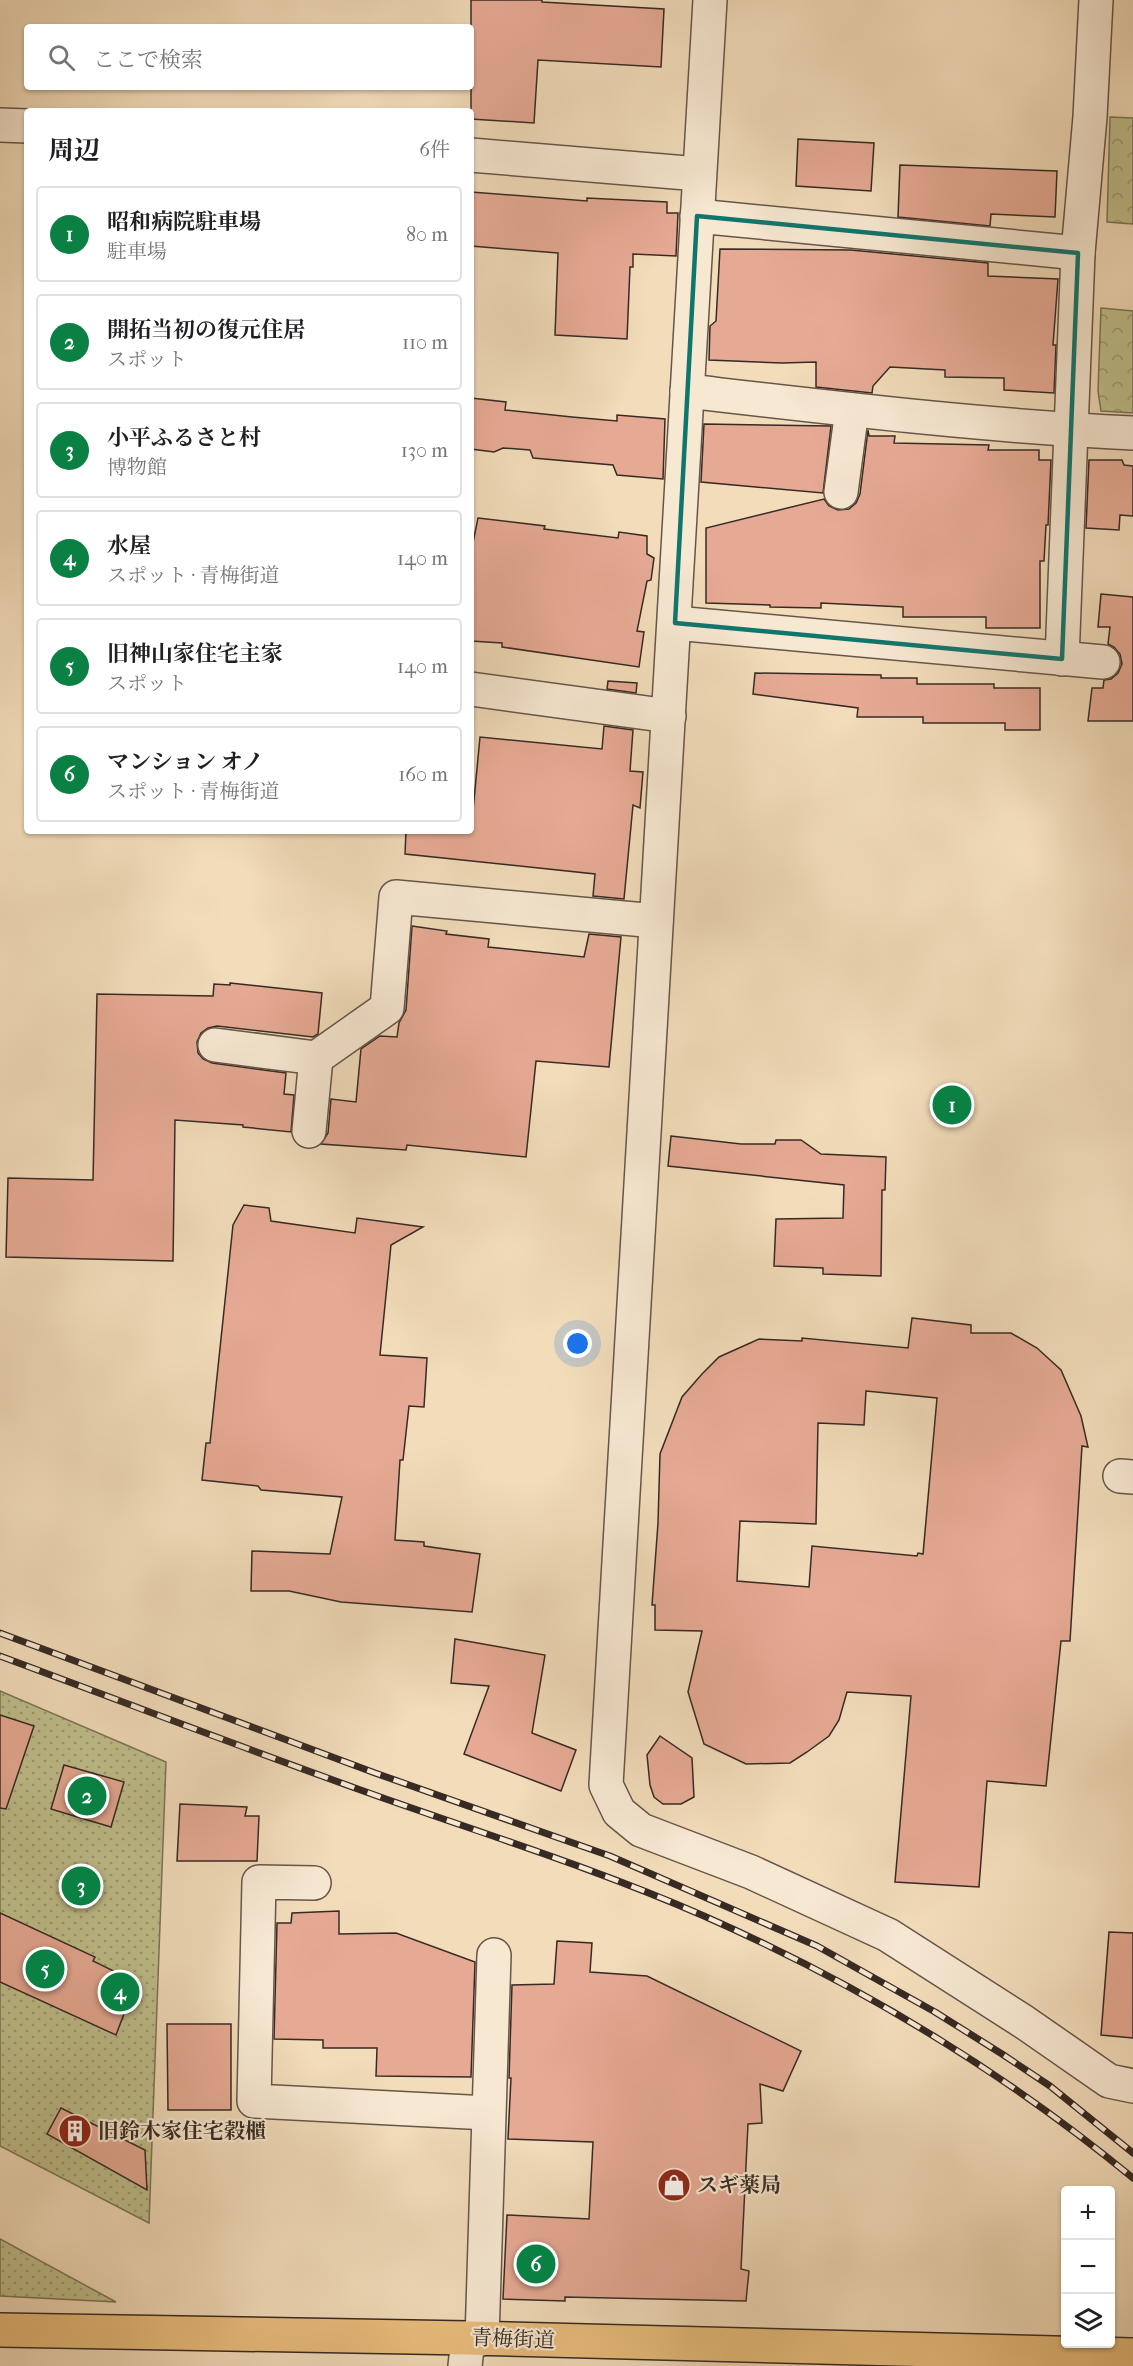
<!DOCTYPE html>
<html lang="ja">
<head>
<meta charset="utf-8">
<style>
  body { margin:0; font-family:"IM FELL French Canon","Noto Serif JP",serif; background:#f2f2f2; color:#202124 }
  .controls { position:absolute; right:18px; bottom:18px; display:grid; overflow:hidden; border-radius:6px; box-shadow:0 2px 4px #0004 }
  .controls button { width:54px; height:54px; display:grid; place-items:center; padding:0; border:0; border-bottom:2px solid #e0e0e0; background:#fff; color:#202124; font:30px sans-serif }
  .you { position:absolute; left:578px; top:1344px; width:21px; height:21px; margin:-15px; border:4px solid #fff; border-radius:50%; background:#1a73e8; box-shadow:0 0 0 9px #1a73e833 }
  .badge { display:grid; place-items:center; width:39px; height:39px; border-radius:50%; background:#0b8043; color:#fff; font-size:20px; font-weight:700 }
  .pin { position:absolute; translate:-50% -50%; border:3px solid #fff; box-shadow:0 2px 6px #0006 }
  .list { margin:0; padding:0; list-style:none }
  h2 { display:flex; justify-content:space-between; align-items:center; height:78px; margin:0; padding:0 24px; font-size:26px }
  h2 small { font-size:20px; font-weight:400; color:#757577 }
  .list li { display:grid; grid-template-columns:39px 1fr auto; gap:18px; align-items:center; box-sizing:border-box; height:96px; margin:0 12px 12px; padding:0 12px; border:2px solid #e0e0e0; border-radius:6px }
  .list b { display:block; font-size:22px; white-space:nowrap }
  .list p { margin:0; font-size:20px; white-space:nowrap; color:#757577 }
  .list em { font-size:20px; font-style:normal; color:#757577 }
  .icon { flex:none; width:33px; height:33px; fill:none; stroke:currentColor; stroke-width:2; stroke-linecap:round; stroke-linejoin:round }
  .map { position:relative; flex:none; width:1133px; height:2366px; overflow:hidden }
  .search { position:absolute; background:#fff; box-shadow:0 2px 4px #0004; left:24px; top:24px; width:450px; height:66px; display:flex; align-items:center; gap:15px; box-sizing:border-box; padding:0 21px; border-radius:6px; color:#757577; font-size:22px }
  .panel { position:absolute; background:#fff; box-shadow:0 2px 4px #0004; left:24px; top:108px; width:450px; height:726px; border-radius:6px }
  .map>svg:first-child { display:block }
</style>
</head>
<body>
<div class="map">
<svg width="1133" height="2366" viewBox="0 0 1133 2366">
  <defs>
    <pattern id="grass-dots" width="8" height="8" patternUnits="userSpaceOnUse" patternTransform="scale(1.5)"><rect width="8" height="8" fill="#bfbf8c"/><path d="M2 2h.1M6 6h.1" fill="none" stroke="#9c9b72" stroke-width="1.8" stroke-linecap="round"/></pattern>
    <pattern id="park-crowns" width="20" height="18" patternUnits="userSpaceOnUse" patternTransform="scale(1.5)"><rect width="20" height="18" fill="#bfbf8c"/><path d="M2 6a3 3 0 1 1 6 0M12 15a3 3 0 1 1 6 0" fill="none" stroke="#9c9b72"/></pattern>
  </defs>
  <rect width="100%" height="100%" fill="#f2dcba"/>
  <filter id="stains"><feTurbulence type="fractalNoise" baseFrequency=".00333" numOctaves="4"/><feColorMatrix values="0 0 0 0 .2 0 0 0 0 .09 0 0 0 0 .02 0 0 0 .5 -.17"/></filter>
  <radialGradient id="worn" r=".72"><stop offset=".6" stop-color="#630" stop-opacity="0"/><stop offset="1" stop-color="#630" stop-opacity=".3"/></radialGradient>
  <g fill="url(#grass-dots)" stroke="#7b7458" stroke-width="1.5">
    <polygon points="0,1691 166,1762 149,2223 0,2146"/>
    <polygon points="0,2239 116,2302 0,2296"/>
  </g>
  <g fill="url(#park-crowns)" stroke="#7b7458" stroke-width="1.5">
    <polygon points="1110,117 1133,118 1133,224 1107,222"/>
    <polygon points="1101,308 1133,311 1133,413 1101,411 1098,391"/>
  </g>
  <g fill="#e6aa94" stroke="#372a24" stroke-width="1.5" fill-rule="evenodd">
    <polygon points="471,0 542,0 542,2 664,9 661,67 538,60 534,123 471,119"/>
    <polygon points="798,139 874,143 871,191 796,186"/>
    <polygon points="900,165 1057,171 1055,217 991,214 990,226 898,217"/>
    <polygon points="471,192 587,201 587,198 667,202 667,213 678,213 676,256 633,254 633,267 630,267 627,339 555,335 558,253 471,246"/>
    <polygon points="720,249 851,250 988,263 988,276 1058,279 1053,345 1056,345 1054,393 1004,390 1004,378 945,377 945,370 890,367 873,386 872,393 816,387 816,362 782,363 709,360 710,326 716,321"/>
    <polygon points="471,398 506,402 505,410 572,417 617,421 617,415 665,419 663,479 617,475 613,465 533,458 530,450 503,448 494,452 471,449"/>
    <polygon points="704,424 831,426 823,493 701,482"/>
    <polygon points="868,430 869,436 895,436 894,443 989,445 988,450 1039,450 1039,460 1051,460 1048,525 1046,525 1044,561 1040,561 1040,628 986,628 986,617 903,617 903,607 821,603 821,608 770,607 770,605 706,603 706,528 824,499 829,506 838,510 849,509 856,503 860,494"/>
    <polygon points="1089,460 1122,460 1124,465 1133,466 1133,516 1120,515 1119,530 1086,528"/>
    <polygon points="478,518 545,526 544,529 618,538 619,532 647,536 647,554 654,558 651,580 647,581 637,631 644,632 639,667 502,647 502,643 471,641 471,552"/>
    <polygon points="1101,594 1133,597 1133,721 1088,721 1092,688 1103,688 1104,680 1111,679 1118,673 1122,664 1120,654 1114,647 1108,644 1110,627 1098,627"/>
    <polygon points="755,673 881,675 881,678 917,678 917,684 994,684 994,688 1040,688 1040,730 1005,730 1005,723 923,723 923,717 857,717 858,708 753,694"/>
    <polygon points="608,681 637,683 636,693 607,689"/>
    <polygon points="604,726 633,730 630,771 643,772 640,808 633,805 624,899 593,896 595,874 405,854 406,831 471,831 480,737 602,749"/>
    <polygon points="412,926 447,931 446,934 489,939 488,947 584,957 589,934 621,937 609,1067 536,1061 526,1157 407,1145 406,1150 321,1144 328,1133 331,1099 356,1102 361,1049 380,1036 397,1037 399,1023 406,1010"/>
    <polygon points="230,983 322,993 318,1034 313,1037 217,1026 208,1028 201,1033 197,1042 198,1053 203,1059 212,1063 286,1073 284,1094 294,1095 291,1132 243,1127 243,1125 175,1120 173,1261 6,1257 8,1178 93,1180 97,994 213,996 214,984 230,985"/>
    <polygon points="671,1136 741,1144 775,1144 776,1140 801,1140 821,1154 886,1157 885,1190 882,1190 881,1276 823,1274 823,1268 774,1266 776,1219 843,1218 844,1185 668,1166"/>
    <polygon points="244,1205 269,1208 271,1221 355,1233 357,1218 423,1227 391,1245 380,1355 427,1358 424,1407 409,1406 403,1460 400,1460 395,1540 424,1542 424,1546 480,1554 472,1612 341,1602 289,1591 251,1591 252,1551 330,1554 342,1497 261,1490 258,1486 202,1480 206,1443 210,1443 233,1225"/>
    <path d="M912 1318 971 1325V1333H1011L1037 1348 1061 1370 1081 1416 1088 1447 1082 1446 1070 1641H1061L1046 1786 987 1781 979 1887 895 1882 911 1696 847 1692 839 1720 829 1736 807 1752 790 1763 746 1764 704 1744 688 1692 702 1631 655 1630V1605H652L658 1523 660 1454 682 1397 702 1374 719 1357 759 1339 802 1341V1338L908 1348ZM866 1391 937 1398 923 1554 918 1553 917 1556 812 1546 809 1587 737 1581 740 1521 816 1524 818 1423 864 1425Z"/>
    <polygon points="455,1639 545,1655 532,1733 576,1750 561,1791 464,1754 489,1686 451,1683"/>
    <polygon points="0,1715 34,1726 6,1809 0,1808"/>
    <polygon points="660,1736 692,1758 694,1797 681,1804 663,1804 654,1797 650,1785 647,1755"/>
    <polygon points="64,1765 124,1782 111,1827 51,1809"/>
    <polygon points="180,1804 247,1807 245,1816 259,1816 257,1861 177,1861"/>
    <polygon points="339,1911 339,1934 396,1933 475,1962 471,2077 376,2076 377,2048 323,2048 323,2040 274,2039 277,1923 291,1923 292,1913"/>
    <polygon points="0,1913 95,1957 93,1961 136,1982 116,2035 0,1982"/>
    <polygon points="1109,1932 1133,1933 1133,2038 1101,2035"/>
    <polygon points="557,1941 592,1943 590,1972 647,1976 801,2051 783,2091 760,2084 762,2123 748,2124 741,2269 749,2271 746,2301 565,2297 565,2301 503,2299 507,2215 589,2219 593,2142 508,2139 511,2078 509,2078 512,1985 554,1984"/>
    <polygon points="167,2024 231,2024 231,2110 168,2110"/>
    <polygon points="61,2108 145,2150 147,2190 47,2134"/>
  </g>
  <g fill="none" stroke-linecap="round" stroke-linejoin="round">
    <g stroke="#66564a" stroke-width="36">
      <g id="minor">
        <polyline points="710,0 606,1785 619,1812 641,1830 751,1872 888,1935 1024,2022 1109,2081 1133,2086"/>
        <polyline points="0,125 27,126"/>
        <polyline points="471,155 699,174"/>
        <polyline points="697,216 1078,253"/>
        <path d="M687 391C835 408 984 426 1133 433"/>
        <polyline points="841,492 852,410"/>
        <polyline points="675,623 1103,662"/>
        <polyline points="1062,659 1078,253 1090,117 1096,0"/>
        <polyline points="471,689 669,716"/>
        <polyline points="215,1045 316,1058 387,1008 396,897 656,921"/>
        <polyline points="309,1131 316,1058"/>
        <polyline points="1120,1476 1133,1477"/>
        <polyline points="314,1883 259,1882 254,2101 488,2113"/>
        <polyline points="482,2339 494,1955"/>
        <polyline points="465,2366 468,2338"/>
      </g>
    </g>
    <g stroke="#372a24" stroke-width="36">
      <polyline id="major" points="0,2330 468,2338 1133,2355"/>
    </g>
    <use href="#minor" stroke="#f7e8d2" stroke-width="33"/>
    <use href="#major" stroke="#e9be7d" stroke-width="33"/>
    <g stroke="#372a24" stroke-width="7">
      <g id="rail">
        <polyline points="0,1633 375,1773 610,1856 817,1946 935,2012 1002,2054 1050,2086 1133,2153"/>
        <path d="M0 1656C118 1700 236 1745 355 1788 471 1830 590 1866 704 1916 858 1984 1003 2071 1133 2178"/>
      </g>
    </g>
    <use href="#rail" stroke="#f7e8d2" stroke-width="4.5" stroke-dasharray="14" stroke-linecap="butt"/>
  </g>
  <path fill="none" stroke="#0f766e" stroke-width="4.5" stroke-linejoin="round" d="M697 216 1078 253 1062 659 675 623Z"/>
  <defs>
    <g id="building-disc" transform="scale(1.725)"><circle r="9.5" fill="#8f2418" stroke="#f7e8d2"/><path d="M-4-6H4V6H1V3H-1V6H-4ZM-2.5-4.3h1.7v1.8h-1.7ZM.8-4.3h1.7v1.8H.8ZM-2.5-1h1.7V.8h-1.7ZM.8-1h1.7V.8H.8Z" fill="#fff"/></g>
    <g id="shop-disc" transform="scale(1.725)"><circle r="9.5" fill="#8f2418" stroke="#f7e8d2"/><path d="M-5-2.5h2.3a2.7 3.5 0 0 1 5.4 0H5L5.5 6h-11ZM-1.5-2.5h3a1.5 2.3 0 0 0-3 0Z" fill="#fff"/></g>
  </defs>
  <g fill-rule="evenodd">
    <use href="#building-disc" x="75" y="2131"/>
    <use href="#shop-disc" x="674" y="2185"/>
  </g>
  <g text-anchor="middle" dominant-baseline="central" stroke-width="4.5" stroke-linejoin="round" paint-order="stroke">
    <g font-size="21" font-weight="bold" fill="#372a24" stroke="#f7e8d2" text-anchor="start">
      <text x="98" y="2131">旧鈴木家住宅穀櫃</text>
      <text x="697" y="2185">スギ薬局</text>
    </g>
    <g font-size="21" fill="#372a24" stroke="#f7e8d2">
      <text transform="translate(513 2339) rotate(2)">青梅街道</text>
    </g>
  </g>
  <rect width="100%" height="100%" filter="url(#stains)"/>
  <rect width="100%" height="100%" fill="url(#worn)"/>
</svg>
<div class="controls">
<button>+</button>
<button>−</button>
<button><svg class="icon" aria-label="layers" viewBox="0 0 24 24"><path d="M12 4l9 5-9 5-9-5zM3 14l9 5 9-5"/></svg></button>
</div>
<div class="you"></div>
<div class="pin badge" style="left:952px;top:1105px">1</div>
<div class="pin badge" style="left:87px;top:1796px">2</div>
<div class="pin badge" style="left:81px;top:1886px">3</div>
<div class="pin badge" style="left:120px;top:1992px">4</div>
<div class="pin badge" style="left:45px;top:1969px">5</div>
<div class="pin badge" style="left:536px;top:2264px">6</div>
<div class="search"><svg class="icon" aria-label="search" viewBox="0 0 24 24"><circle cx="10" cy="10" r="6"/><path d="M15 15l6 6"/></svg>ここで検索</div>
<section class="panel">
<h2>周辺<small>6件</small></h2>
<ul class="list">
<li><span class="badge">1</span><div><b>昭和病院駐車場</b><p>駐車場</p></div><em>80 m</em></li>
<li><span class="badge">2</span><div><b>開拓当初の復元住居</b><p>スポット</p></div><em>110 m</em></li>
<li><span class="badge">3</span><div><b>小平ふるさと村</b><p>博物館</p></div><em>130 m</em></li>
<li><span class="badge">4</span><div><b>水屋</b><p>スポット · 青梅街道</p></div><em>140 m</em></li>
<li><span class="badge">5</span><div><b>旧神山家住宅主家</b><p>スポット</p></div><em>140 m</em></li>
<li><span class="badge">6</span><div><b>マンション オノ</b><p>スポット · 青梅街道</p></div><em>160 m</em></li>
</ul>
</section>
</div>
</body>
</html>
